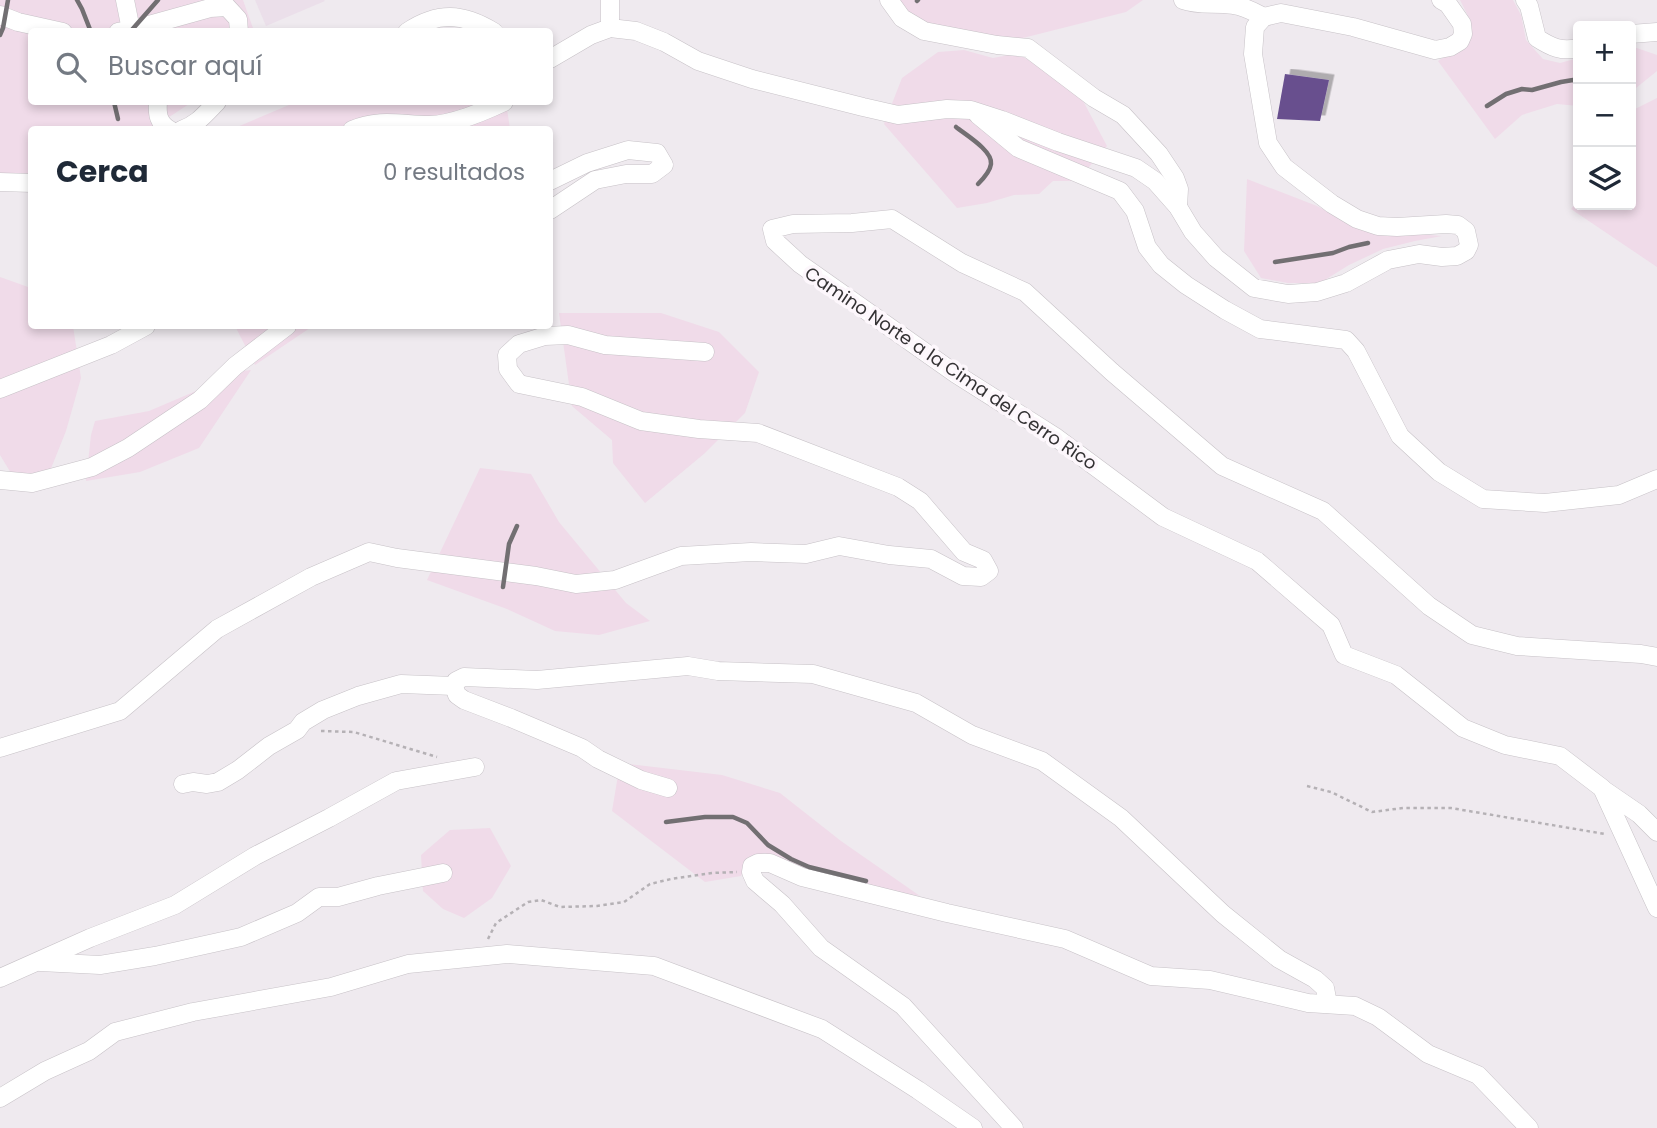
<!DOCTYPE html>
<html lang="es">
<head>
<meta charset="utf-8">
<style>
  body { margin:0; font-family:Poppins,sans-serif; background:#f2f2f3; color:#1f2937 }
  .controls { position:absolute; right:21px; top:21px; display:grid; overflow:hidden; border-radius:7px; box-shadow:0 4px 10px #0003 }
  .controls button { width:63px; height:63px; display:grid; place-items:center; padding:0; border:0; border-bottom:2px solid #e0e1e3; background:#fff; color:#1f2937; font:35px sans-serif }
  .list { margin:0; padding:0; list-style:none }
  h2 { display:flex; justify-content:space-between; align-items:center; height:91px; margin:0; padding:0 28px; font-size:30px }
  h2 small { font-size:23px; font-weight:400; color:#747a83 }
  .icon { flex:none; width:38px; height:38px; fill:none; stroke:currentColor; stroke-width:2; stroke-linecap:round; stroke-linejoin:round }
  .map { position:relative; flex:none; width:1657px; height:1128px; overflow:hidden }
  .search { position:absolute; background:#fff; box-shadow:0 4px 10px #0003; left:28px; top:28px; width:525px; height:77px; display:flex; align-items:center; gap:18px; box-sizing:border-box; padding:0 24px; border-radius:7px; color:#747a83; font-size:26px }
  .panel { position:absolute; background:#fff; box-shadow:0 4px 10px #0003; left:28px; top:126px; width:525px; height:203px; border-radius:7px }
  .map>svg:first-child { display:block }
</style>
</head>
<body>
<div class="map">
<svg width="1657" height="1128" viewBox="0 0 1657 1128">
  <defs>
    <filter id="shadow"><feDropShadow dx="5.5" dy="-5.5" stdDeviation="0" flood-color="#0004"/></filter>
  </defs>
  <rect width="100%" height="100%" fill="#efeaef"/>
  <g fill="#f0dbe9">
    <polygon points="0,0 243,0 254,31 32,32 32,102 192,102 151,129 32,130 31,175 0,174"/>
    <polygon points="897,0 1143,0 1126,12 1015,40 922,24 900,10"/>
    <polygon points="1460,0 1513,0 1521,15 1526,40 1543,59 1560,63 1578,58 1578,106 1557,104 1522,115 1495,139 1438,61 1468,42 1470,20"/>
    <polygon points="1631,46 1657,55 1657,71 1631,92"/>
    <polygon points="964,50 993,58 1009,55 1021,56 1041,67 1081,97 1107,146 1077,181 1053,181 1039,194 1014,195 987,203 957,208 884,124 902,78 938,52"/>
    <polygon points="1657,98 1657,267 1571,209 1578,201 1578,205 1631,205 1631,111"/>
    <polygon points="296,102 506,102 510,129 230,130"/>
    <polygon points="1247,179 1317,206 1362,230 1442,236 1415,241 1383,249 1349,265 1320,283 1288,283 1261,278 1244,251"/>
    <polygon points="0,277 31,288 32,326 73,326 81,378 66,431 50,471 14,478 0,455"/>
    <polygon points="559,313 661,313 719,332 759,372 745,413 705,453 645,503 613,463 612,440 572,406"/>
    <polygon points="235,326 313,326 255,365"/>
    <polygon points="251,370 199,448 140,472 86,481 91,435 95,421 149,411 243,371"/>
    <polygon points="480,468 531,474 559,522 626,603 650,621 599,635 555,631 507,609 427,580"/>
    <polygon points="620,763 722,775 780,793 841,841 920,896 886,890 805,870 765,853 750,857 741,876 705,882 612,811"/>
    <polygon points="490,828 511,866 492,898 464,918 443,909 423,891 421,855 450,830"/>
  </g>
  <polygon fill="#ebdfea" points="255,0 324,0 325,1 266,26"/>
  <polygon fill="#67508e" filter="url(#shadow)" points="1285,74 1329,80 1320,121 1277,119"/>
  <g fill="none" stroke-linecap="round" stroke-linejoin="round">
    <g stroke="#c7c2c7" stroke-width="19">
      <g id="minor">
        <polyline points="125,0 131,30"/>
        <polyline points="610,0 610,28"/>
        <polyline points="889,0 902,18 924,31 997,45 1028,48 1094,98 1123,115 1159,154 1175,178 1179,189 1178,207"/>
        <path d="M1183 0C1199 6 1216 2 1233 5 1244 6 1254 12 1264 17"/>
        <path d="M1525 0 1529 6 1537 38C1551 47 1561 52 1578 48"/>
        <polyline points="0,15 18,22 63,32"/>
        <polyline points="118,32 131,30 210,8 227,7 238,19 239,32"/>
        <path d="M407 32C438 11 463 13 494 32"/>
        <polyline points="1631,34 1657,32"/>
        <polyline points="550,59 591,35 610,28 636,31 664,42 698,61 752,79 863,107 898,115 947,109 971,110 1002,120 1058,142 1136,168 1155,181 1178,207 1193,232 1216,258 1254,288 1288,294 1317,292 1346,283 1388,260 1419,254 1442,257 1457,256 1466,251 1469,245 1466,231 1458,225 1446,224 1397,227 1378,226 1357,219 1332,204 1284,167 1268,143 1253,54 1255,27 1264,17 1281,13 1353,27 1435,50 1450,47 1460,41 1463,34 1462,24 1448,4 1441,0"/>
        <path d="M158 102C157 114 158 123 170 130"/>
        <polyline points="978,115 1018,148 1120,191 1135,211 1147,247 1161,265 1186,285 1225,310 1260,329 1346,340 1356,351 1400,436 1439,472 1483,499 1545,503 1619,495 1657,479"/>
        <path d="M181 130C197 125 206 113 217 102"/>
        <path d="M352 130C379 118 402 125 429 125 451 125 485 111 504 102"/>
        <polyline points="550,181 587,163 628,150 657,153 664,165 652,174 626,174 595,180 550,210"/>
        <polyline points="0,182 32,183"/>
        <polyline points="0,389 111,345 146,326"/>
        <polyline points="0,480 32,483 92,467 128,448 200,400 235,366 287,326"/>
        <polyline points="1657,657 1641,654 1517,646 1472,635 1429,606 1323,511 1222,466 1112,372 1025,292 962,263 892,219 852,223 793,224 772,229 775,241 800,264 956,374 1054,436 1163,517 1257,561 1331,625 1344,655 1396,675 1463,728 1505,745 1560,756 1602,788 1657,908"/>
        <polyline points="0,748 120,711 217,629 311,577 369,552 397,558 536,576 576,584 615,580 681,556 751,552 806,554 839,546 889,555 931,559 963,576 981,577 989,571 983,560 964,552 920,501 898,487 758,433 699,429 641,421 582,397 519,384 508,369 507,355 519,344 545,336 568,335 605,345 705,352"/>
        <polyline points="183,784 193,782 207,784 218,782 238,770 269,746 297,730 303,722 323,710 358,696 401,684 454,686"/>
        <polyline points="668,788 641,780 598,759 582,748 511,718 464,700 457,695 454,686 456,681 464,677 537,680 688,666 718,671 813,674 916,703 972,735 1042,761 1121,818 1223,914 1279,959 1315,979 1325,988 1328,1004"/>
        <polyline points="1604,790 1639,814 1657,832"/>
        <polyline points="40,962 100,965 155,956 241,937 297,913 319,897 338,897 378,886 443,873"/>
        <polyline points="0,978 90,938 175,905 255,856 329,818 396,781 475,767"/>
        <polyline points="0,1098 45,1071 89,1051 115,1032 193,1012 331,987 408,964 507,954 654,966 822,1029 918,1090 973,1128"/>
        <polyline points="1014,1128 903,1006 821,948 782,904 755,881 751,872 752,866 758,863 770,863 802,877 947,913 1065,939 1151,976 1210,980 1308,1003 1355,1006 1378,1017 1428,1054 1478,1075 1529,1128"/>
      </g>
    </g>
    <g stroke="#b5b1b5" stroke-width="2.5" stroke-dasharray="3.5 3.5" stroke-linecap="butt">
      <polyline points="321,731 354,732 437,757"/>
      <polyline points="1307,786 1331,792 1372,812 1403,808 1451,808 1605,834"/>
      <polyline points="488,939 496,923 528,902 541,900 560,907 597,906 624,902 650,884 671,879 712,873 737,872"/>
    </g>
    <use href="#minor" stroke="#fff" stroke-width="18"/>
    <g stroke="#726f72" stroke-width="4.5">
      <polyline points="77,0 82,9 91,32"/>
      <polyline points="917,1 918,0"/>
      <polyline points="130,32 158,0"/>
      <polyline points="0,35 3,28 8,0"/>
      <polyline points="114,102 118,119"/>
      <polyline points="1487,106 1506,94 1522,89 1532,90 1561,82 1573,80 1578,81"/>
      <path d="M956 127C966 135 993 151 991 164 990 172 983 179 978 184"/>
      <polyline points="1275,262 1333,253 1349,247 1368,243"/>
      <polyline points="503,587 509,544 517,526"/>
      <polyline points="666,822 705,817 733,817 747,823 768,845 791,859 809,867 866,881"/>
    </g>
  </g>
  <g text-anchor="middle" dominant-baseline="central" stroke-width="7" stroke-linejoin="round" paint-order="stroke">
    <g font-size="18" fill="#343234" stroke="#fdf7fc">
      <text transform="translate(951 368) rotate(34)">Camino Norte a la Cima del Cerro Rico</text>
    </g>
  </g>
</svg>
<div class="controls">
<button>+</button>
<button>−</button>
<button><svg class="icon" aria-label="layers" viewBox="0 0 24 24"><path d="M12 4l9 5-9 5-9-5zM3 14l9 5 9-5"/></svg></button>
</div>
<div class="search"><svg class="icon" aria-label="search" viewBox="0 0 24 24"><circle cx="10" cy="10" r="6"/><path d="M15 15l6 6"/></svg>Buscar aquí</div>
<section class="panel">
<h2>Cerca<small>0 resultados</small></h2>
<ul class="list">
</ul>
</section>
</div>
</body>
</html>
